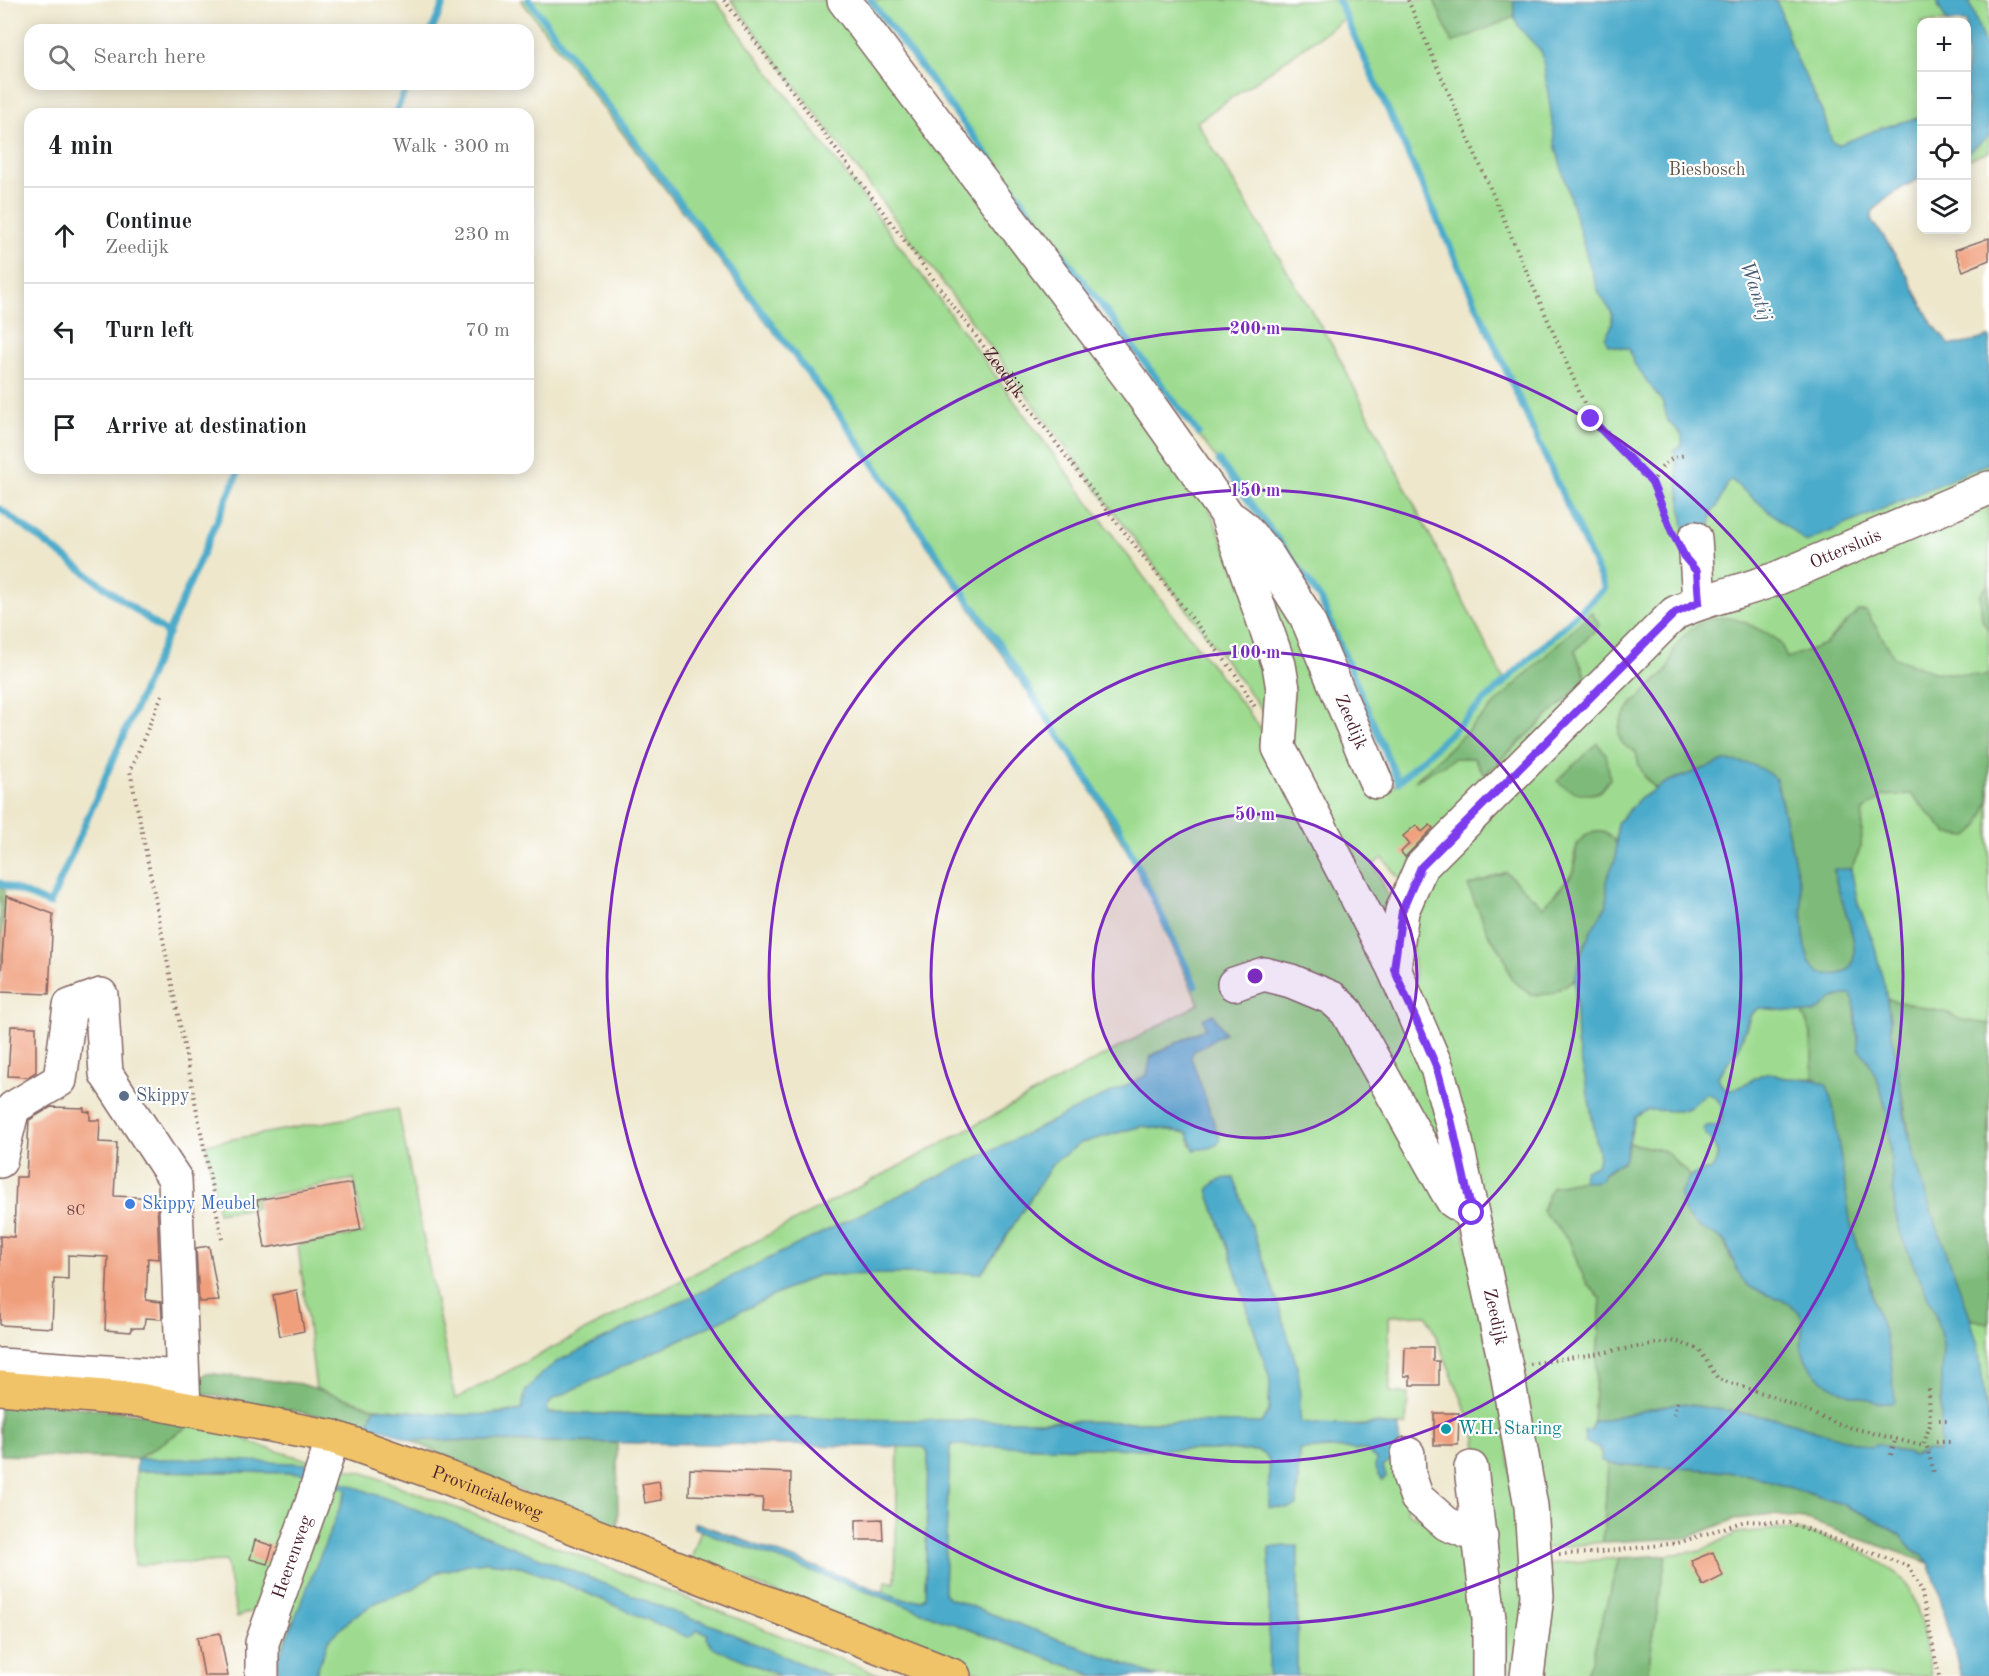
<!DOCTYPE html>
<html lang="en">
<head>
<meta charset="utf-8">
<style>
  body { margin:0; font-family:"Old Standard TT",serif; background:#f2f2f2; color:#202124 }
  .controls { position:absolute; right:18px; top:18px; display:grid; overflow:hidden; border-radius:12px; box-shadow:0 3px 15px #0003 }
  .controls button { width:54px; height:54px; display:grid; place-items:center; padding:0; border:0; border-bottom:2px solid #e0e0e0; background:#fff; color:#202124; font:30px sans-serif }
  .stop { position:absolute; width:18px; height:18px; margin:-14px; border:4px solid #7c3aed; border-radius:50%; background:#fff }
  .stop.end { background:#7c3aed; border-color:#fff; box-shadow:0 2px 6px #0008 }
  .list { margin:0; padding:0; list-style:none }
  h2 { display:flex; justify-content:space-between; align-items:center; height:78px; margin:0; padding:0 24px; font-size:26px }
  h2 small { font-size:20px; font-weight:400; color:#757577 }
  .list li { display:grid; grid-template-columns:39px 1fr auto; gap:18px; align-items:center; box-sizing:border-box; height:96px; padding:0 24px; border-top:2px solid #e0e0e0 }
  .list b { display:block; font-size:22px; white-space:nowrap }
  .list p { margin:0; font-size:20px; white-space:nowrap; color:#757577 }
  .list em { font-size:20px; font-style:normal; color:#757577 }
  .icon { flex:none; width:33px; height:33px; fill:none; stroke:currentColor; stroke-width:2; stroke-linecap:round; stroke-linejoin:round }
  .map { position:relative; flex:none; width:1989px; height:1676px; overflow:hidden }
  .search { position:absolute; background:#fff; box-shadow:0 3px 15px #0003; left:24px; top:24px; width:510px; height:66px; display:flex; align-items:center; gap:15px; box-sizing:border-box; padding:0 21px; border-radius:18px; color:#757577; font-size:22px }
  .panel { position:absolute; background:#fff; box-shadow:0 3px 15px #0003; left:24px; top:108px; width:510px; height:366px; border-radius:18px }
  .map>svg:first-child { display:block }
</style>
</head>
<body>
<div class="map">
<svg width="1989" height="1676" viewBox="0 0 1989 1676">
  <rect width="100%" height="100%" fill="#fff"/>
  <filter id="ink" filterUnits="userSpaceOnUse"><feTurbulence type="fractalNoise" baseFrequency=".0167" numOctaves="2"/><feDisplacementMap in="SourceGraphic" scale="12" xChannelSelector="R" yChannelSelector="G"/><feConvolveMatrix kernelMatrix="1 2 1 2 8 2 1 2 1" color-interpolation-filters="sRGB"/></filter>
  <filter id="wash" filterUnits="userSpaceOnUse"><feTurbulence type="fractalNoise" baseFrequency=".008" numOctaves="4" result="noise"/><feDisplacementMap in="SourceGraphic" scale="24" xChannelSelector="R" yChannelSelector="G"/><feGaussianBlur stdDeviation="1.35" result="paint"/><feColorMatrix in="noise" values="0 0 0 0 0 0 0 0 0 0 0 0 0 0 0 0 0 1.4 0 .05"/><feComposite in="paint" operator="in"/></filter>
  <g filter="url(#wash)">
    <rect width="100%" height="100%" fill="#eee7cc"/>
    <g fill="#9edb90" stroke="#747d5e" stroke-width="1.5" fill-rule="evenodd">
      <path d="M521 0H715L917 269 1143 576 1265 734 1433 1081 1507 1441 1521 1552 1525 1598 1519 1676H1500L1488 1534 1475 1431 1427 1315 1389 1316 1390 1392 1408 1394 1406 1425C1395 1428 1384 1423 1373 1424 1353 1426 1320 1429 1301 1423L1299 1410 1298 1369 1234 1178C1223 1178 1213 1181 1208 1191L1230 1254 1270 1379 1269 1411 1261 1423 903 1420 548 1413 547 1407 553 1399 818 1275 981 1273 993 1257 1053 1163 1081 1143 1142 1126 1188 1133 1191 1146V1056L1194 1051 1224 1033 1206 1028 1151 1056 1148 1075 541 1374 525 1392 522 1410 478 1415H458L375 1408 316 1389 298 1245 364 1233 354 1179 255 1198 256 1208 218 1213 206 1144 398 1109 455 1399 911 1160 1199 1004 1134 863 1068 751 841 420Z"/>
      <polygon points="731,0 833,0 1196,477 1270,653 1266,715"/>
      <path d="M870 0H1434L1453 43 1442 0H1989V152L1967 160 1966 22H1922L1921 178C1902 187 1887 196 1872 212V223L1883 237 1906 273 1931 322 1950 345 1963 344 1989 337V1430L1673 652 1671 664 1666 672 1652 684 1644 694 1632 702 1620 724 1636 752 1645 778 1656 789 1639 799 1617 823 1616 842 1606 833 1595 831 1585 835 1578 843 1574 855 1575 867 1571 875 1543 907 1488 933 1503 954 1511 978 1531 995 1551 994 1575 979 1577 1043 1585 1077 1599 1157 1597 1165 1585 1170 1582 1180 1552 1187 1542 1210 1569 1240 1579 1267 1588 1285 1601 1298 1593 1422 1591 1430 1584 1431C1592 1440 1603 1448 1601 1461L1608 1464 1603 1542 1543 1549 1415 985 1410 920 1427 879 1704 594 1401 881 1383 858 1374 864 1394 910 1383 927 1291 756 1262 559 1380 800 1398 782 1321 600 1299 568ZM1346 18 1605 588 1505 682 1334 348 1197 122ZM1591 613 1599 625 1575 651 1587 680 1485 775 1474 758H1455L1417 779Z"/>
      <polygon points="0,885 4,886 1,963 0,963"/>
      <path d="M1759 1008 1802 1012 1811 1033 1813 1078C1803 1078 1791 1079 1780 1077 1776 1076 1771 1072 1767 1073 1752 1074 1725 1109 1718 1076L1738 1050 1751 1015Z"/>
      <path d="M1707 1093C1721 1098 1728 1112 1719 1125L1707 1126 1706 1134C1717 1146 1721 1155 1712 1169L1690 1176 1665 1151 1629 1143 1635 1117 1648 1109 1679 1111 1689 1108Z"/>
      <polygon points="198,1420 263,1447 312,1461 309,1464 137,1459"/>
      <polygon points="950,1445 1255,1451 1260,1452 1269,1459 1270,1477 1284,1507 1297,1505 1299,1450 1330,1448 1365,1450 1376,1459 1385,1472 1383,1467 1399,1455 1408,1513 1430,1523 1474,1550 1483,1676 1297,1676 1298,1546 1269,1548 1269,1676 1157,1676 949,1598 944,1593 944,1586"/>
      <polygon points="898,1446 924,1447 928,1452 925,1597 921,1600 906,1600 883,1592 886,1581 895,1583"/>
      <polygon points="328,1464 367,1474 496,1523 883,1676 830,1676 712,1627 347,1490 277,1665 266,1642"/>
      <polygon points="136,1471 308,1473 263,1607 237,1617 226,1561 135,1565"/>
      <polygon points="701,1530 1095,1676 988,1676 691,1559"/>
      <path d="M1767 1530C1775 1530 1783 1529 1790 1530 1825 1533 1887 1557 1908 1587 1921 1607 1926 1652 1931 1676H1647L1666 1555 1701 1551 1737 1533Z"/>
      <polygon points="1619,1558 1591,1661 1585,1676 1533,1676 1549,1564"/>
      <polygon points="486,1562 515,1565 559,1581 687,1636 696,1630 708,1634 707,1638 745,1661 781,1676 315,1676 328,1641 353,1617 375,1603 414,1588 436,1573 468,1564"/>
    </g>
    <g fill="#7ebb7a" stroke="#646d52" stroke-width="1.5">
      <polygon points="1434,0 1514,0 1514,17 1452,43"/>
      <polygon points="1989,583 1989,631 1982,620 1980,595"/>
      <path d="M1858 611H1866L1895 658 1934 672 1985 676 1989 673V799L1979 826 1968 836 1948 834 1911 794 1884 796 1863 811 1861 847 1851 869 1834 870C1834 892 1873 959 1843 973 1835 976 1826 974 1819 973L1810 963 1805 946 1800 885 1776 779 1725 761 1667 782 1656 789C1644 777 1638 768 1636 752 1633 750 1627 748 1624 745 1603 721 1651 688 1665 673 1671 667 1670 660 1673 652 1675 645 1681 639 1686 634 1705 614 1729 613 1752 626 1772 637 1778 634 1787 658L1825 644Z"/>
      <polygon points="1591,612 1600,625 1575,651 1587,680 1484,775 1474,758 1455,758 1415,781"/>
      <path d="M1597 743 1606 754 1610 779C1607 782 1603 788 1600 791 1587 799 1566 790 1557 781Z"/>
      <path d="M1595 831 1606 833 1616 842V857L1607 879V905L1592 929 1582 951 1575 979 1551 994 1531 995 1511 978 1503 954 1488 933 1468 886 1506 872 1543 907C1552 896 1565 886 1572 874 1583 856 1564 844 1595 831Z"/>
      <polygon points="1843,995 1851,995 1854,1001 1859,1048 1868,1060 1880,1086 1887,1113 1895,1212 1901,1235 1934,1311 1943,1343 1940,1444 1938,1453 1928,1450 1913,1456 1881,1444 1869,1447 1779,1419 1677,1403 1593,1422 1601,1298 1588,1285 1579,1267 1569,1240 1542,1211 1552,1187 1582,1180 1593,1182 1624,1160 1629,1143 1665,1151 1690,1176 1680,1195 1698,1228 1718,1235 1725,1243 1730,1257 1750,1287 1789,1303 1800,1311 1802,1317 1802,1348 1873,1300 1866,1267 1851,1226 1817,1079 1813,1078 1811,1033 1802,1012 1814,1013 1826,1001"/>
      <polygon points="1887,999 1948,1013 1961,1020 1989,1024 1989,1323 1970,1319 1929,1205 1913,1152 1897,1069"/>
      <polygon points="206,1373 301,1384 375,1408 368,1425 189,1391"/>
      <polygon points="0,1399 198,1420 137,1459 0,1455"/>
      <polygon points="410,1440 617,1443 618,1530 534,1497"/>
      <polygon points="1608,1464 1711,1470 1749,1475 1839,1503 1875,1519 1901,1535 1912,1549 1923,1556 1929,1563 1804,1519 1774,1515 1735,1519 1687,1538 1603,1542"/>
      <polygon points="1666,1555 1647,1676 1585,1676 1591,1661 1619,1558"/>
    </g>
    <g fill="#4babca" stroke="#4a657a" stroke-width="1.5">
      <path d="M1514 0H1777L1791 46 1824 116 1832 142 1838 145 1881 128 1921 117V178C1901 187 1887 196 1872 212V222L1884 237 1906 273 1931 322 1950 345 1963 344 1989 337V463L1806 542 1731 480 1728 483 1717 507 1712 512 1709 533 1684 529 1674 450 1682 445V435L1668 421 1663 403 1633 362 1629 349 1608 345 1605 338 1612 325V313L1599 293 1589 264 1556 148 1542 53 1519 27 1514 17Z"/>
      <polygon points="1937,0 1969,0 1989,57 1989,136 1967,153 1966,22 1947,22 1938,5"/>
      <path d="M1725 761C1749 762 1756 764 1776 779L1800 885 1805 946 1810 963 1819 973C1826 974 1836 976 1843 973 1873 959 1834 892 1834 869H1851L1858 903 1874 944 1885 988 1905 1118 1913 1152 1929 1205 1968 1311 1978 1345 1989 1429V1676H1961L1938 1589 1929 1563 1923 1556 1912 1549 1901 1535 1875 1519 1839 1503 1749 1475 1711 1470 1608 1464 1601 1461 1602 1454 1598 1447 1585 1443 1584 1431 1591 1430 1593 1422 1677 1403 1779 1419 1869 1447 1880 1444 1913 1456 1928 1450 1938 1452 1940 1444 1943 1343 1934 1311 1901 1235 1895 1212 1887 1113 1880 1086 1868 1060 1859 1049 1854 1001 1851 995C1826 994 1828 1008 1812 1013 1809 1014 1767 1008 1759 1008L1750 1015 1738 1050 1718 1076C1726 1109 1753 1073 1767 1073 1772 1072 1776 1076 1781 1077 1798 1081 1810 1075 1827 1085L1833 1107 1851 1226 1866 1267 1873 1300 1885 1334 1891 1361 1895 1402C1883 1405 1875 1402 1864 1398 1837 1391 1810 1379 1802 1349 1799 1337 1808 1319 1797 1310 1785 1298 1766 1296 1752 1288 1735 1278 1734 1255 1724 1241 1720 1236 1715 1234 1708 1232 1689 1224 1683 1214 1680 1195L1690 1176 1712 1169C1725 1148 1711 1146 1703 1129L1707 1126 1719 1125 1721 1123C1724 1108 1721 1098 1707 1093L1689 1108 1679 1111 1648 1110 1635 1117 1624 1160 1604 1173 1601 1180 1593 1182 1582 1180 1585 1170 1597 1165 1599 1157 1585 1077 1577 1043 1575 979 1582 951 1592 929 1607 905V879L1616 857 1617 823 1639 799 1667 782Z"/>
      <path d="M1213 1014 1225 1033 1194 1051 1191 1057 1220 1140 1218 1144 1209 1148 1194 1150 1188 1133 1142 1126 1081 1143 1053 1163 993 1257 981 1273 818 1275 553 1399 547 1407 548 1413 903 1420 1261 1423 1269 1411 1270 1379 1230 1254 1208 1191C1213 1181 1223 1178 1234 1178 1257 1240 1279 1303 1297 1367 1302 1385 1298 1405 1301 1423L1361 1426 1375 1424 1399 1427V1455L1383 1467 1386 1477 1382 1480 1375 1466 1376 1459 1365 1450 1329 1448 1299 1450 1297 1506 1288 1508 1269 1507V1459L1260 1452 1256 1451 950 1445 944 1586V1593L949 1598 1157 1676H1095L694 1528V1523H697L883 1592 906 1600H921L925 1597 928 1452 924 1447 410 1440 392 1432 368 1425 375 1408C424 1412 473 1420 522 1410L525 1392 541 1374 558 1361 1147 1075 1151 1056 1206 1028 1203 1019Z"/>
      <polygon points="137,1459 209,1459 309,1464 308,1473 136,1471"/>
      <polygon points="339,1481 461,1526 699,1622 700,1620 830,1676 781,1676 712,1647 707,1638 708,1634 697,1630 692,1636 687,1637 559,1581 515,1565 486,1562 468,1564 436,1573 414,1588 375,1603 353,1617 328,1641 315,1676 278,1676 277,1665 279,1657 347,1490 337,1485"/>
      <polygon points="1287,1546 1298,1546 1297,1676 1269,1676 1269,1548"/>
    </g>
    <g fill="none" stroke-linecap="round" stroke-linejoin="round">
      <g stroke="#4babca" stroke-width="7">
        <polyline points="529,0 841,417 1004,651 1119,828 1195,985"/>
        <polyline points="870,0 1198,433"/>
        <polyline points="432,30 445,0"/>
        <polyline points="395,114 408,84"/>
        <polyline points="1219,461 1299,568 1321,600 1398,782 1605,588 1338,0"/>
        <polyline points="0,509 168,634"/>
        <polyline points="0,883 50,904 240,468"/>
      </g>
    </g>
    <g id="blocks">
      <g fill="#f09f7d">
        <polygon points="1989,238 1989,260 1963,271 1955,250"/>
        <polygon points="1416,825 1422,832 1430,825 1433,828 1405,857 1401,852 1409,844 1403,836"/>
        <polygon points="6,896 53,914 49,994 0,992"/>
        <polygon points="11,1026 36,1027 36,1072 28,1077 8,1076"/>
        <polygon points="51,1107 84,1108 84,1111 90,1112 90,1120 100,1120 99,1142 117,1143 114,1196 157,1198 159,1259 148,1258 146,1300 161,1302 162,1319 145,1318 144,1328 131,1328 131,1332 105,1330 108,1257 68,1255 68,1279 54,1278 52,1328 0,1325 0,1236 14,1237 16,1177 26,1177 29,1120"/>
        <polygon points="352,1183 361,1230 265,1248 257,1200"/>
        <polygon points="209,1246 219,1301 199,1302 196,1248"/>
        <polygon points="297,1290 304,1331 280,1336 273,1295"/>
        <polygon points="1405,1347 1433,1347 1433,1361 1439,1361 1439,1385 1410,1385 1410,1376 1404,1376"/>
        <polygon points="1434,1413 1459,1413 1458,1445 1434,1445"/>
        <polygon points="690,1469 791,1473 790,1511 762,1511 763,1498 689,1495"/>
        <polygon points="659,1481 662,1500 645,1503 642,1484"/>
        <polygon points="882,1519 883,1540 856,1540 856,1520"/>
        <polygon points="255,1540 273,1546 267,1564 250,1559"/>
        <polygon points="1713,1552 1723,1576 1703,1586 1691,1561"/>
        <polygon points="220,1633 228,1676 204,1676 197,1637"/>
      </g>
    </g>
  </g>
  <g filter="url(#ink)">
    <use href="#blocks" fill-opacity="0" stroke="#836563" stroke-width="1.5"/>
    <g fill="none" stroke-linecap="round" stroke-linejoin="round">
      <g stroke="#836563" stroke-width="36">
        <g id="minor">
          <path id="s2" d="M844 0 1138 389 1226 513 1279 665 1283 689 1279 748 1394 969 1437 1068 1452 1123 1506 1367 1531 1506 1537 1596 1527 1676"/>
          <path id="s3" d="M1234 520 1243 527 1268 556 1306 616 1376 782"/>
          <polyline points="1695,538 1699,602"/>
          <path id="s4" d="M1394 969 1402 911 1421 867 1675 613C1708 598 1744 591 1778 578L1989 488"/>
          <polyline points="1234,984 1264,974 1291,981 1332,998 1347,1012 1445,1188 1453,1201 1471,1213"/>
          <polyline points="0,1161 13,1108 60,1080 70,1006 101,995 106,1074 175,1179 184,1409"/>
          <polyline points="0,1365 182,1377"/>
          <polyline points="1408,1454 1409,1475 1417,1498 1447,1524 1481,1537"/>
          <polyline points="1471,1468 1489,1619 1489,1676"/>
          <path id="s5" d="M262 1676V1643L312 1503 333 1437"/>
        </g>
      </g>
      <g stroke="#836563" stroke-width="36">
        <g id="major">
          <path id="s6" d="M0 1388 139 1400 333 1437 438 1474 954 1676"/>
        </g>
      </g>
      <g stroke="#836563" stroke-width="4" stroke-dasharray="1.5 4.5" stroke-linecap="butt">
        <path id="s1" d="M724 0 1096 496 1234 672 1255 707"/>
        <polyline points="1408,0 1591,419 1652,482"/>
        <path d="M1670 528 1652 483C1662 466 1666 458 1686 455"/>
        <polyline points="162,695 130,771 222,1239"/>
        <polyline points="1530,1364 1675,1341 1699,1349 1718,1379 1772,1396 1837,1424 1923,1446 1930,1425 1929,1388"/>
        <polyline points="1674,1415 1677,1402"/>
        <polyline points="1939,1420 1948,1420"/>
        <polyline points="1936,1442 1954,1442"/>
        <polyline points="1927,1447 1934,1473"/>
        <polyline points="1891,1455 1895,1441"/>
        <polyline points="1559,1554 1592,1553 1678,1543 1745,1521 1790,1523 1908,1566 1921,1589 1939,1676"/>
      </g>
      <use href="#minor" stroke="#fff" stroke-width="33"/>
      <use href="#major" stroke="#f1c369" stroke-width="33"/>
    </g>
  </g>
  <g fill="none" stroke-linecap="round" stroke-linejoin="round" filter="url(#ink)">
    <polyline stroke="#7c3aed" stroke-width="8" points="1472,1213 1452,1123 1437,1068 1394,969 1402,911 1421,867 1675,613 1699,602 1697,572 1686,559 1672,532 1652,482 1591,419"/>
  </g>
  <circle cx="1255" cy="976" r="162" fill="#7b2cbf" fill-opacity=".12"/>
  <g fill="none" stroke="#7b2cbf" stroke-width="3">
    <circle cx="1255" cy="976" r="162"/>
    <circle cx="1255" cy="976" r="324"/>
    <circle cx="1255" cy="976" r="486"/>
    <circle cx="1255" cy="976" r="648"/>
  </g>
  <circle fill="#5c6f8a" stroke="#fff" stroke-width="2" cx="124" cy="1096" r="6"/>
  <circle fill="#3f7fe0" stroke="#fff" stroke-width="2" cx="130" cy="1204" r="6"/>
  <circle fill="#0f9aa8" stroke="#fff" stroke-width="2" cx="1446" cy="1429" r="6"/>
  <g text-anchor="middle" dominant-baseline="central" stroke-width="4.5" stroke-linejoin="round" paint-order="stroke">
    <g font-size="15" fill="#743f40">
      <text x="76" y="1211">8C</text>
    </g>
    <g font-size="18" fill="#635749" stroke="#fff">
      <text x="1707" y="170">Biesbosch</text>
    </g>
    <g font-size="18" fill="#4a1f2b" stroke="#fff">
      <text stroke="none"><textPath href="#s1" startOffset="466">Zeedijk</textPath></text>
      <text stroke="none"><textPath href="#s4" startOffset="648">Ottersluis</textPath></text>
      <text stroke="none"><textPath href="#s3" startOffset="236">Zeedijk</textPath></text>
      <text stroke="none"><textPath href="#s2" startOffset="1497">Zeedijk</textPath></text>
      <text stroke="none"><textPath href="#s6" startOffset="501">Provincialeweg</textPath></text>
      <text stroke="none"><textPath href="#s5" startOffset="124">Heerenweg</textPath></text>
    </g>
    <g font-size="18" fill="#4e5e75" stroke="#fff" text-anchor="start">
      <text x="136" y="1096">Skippy</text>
    </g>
    <g font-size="18" fill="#366cbe" stroke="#fff" text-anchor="start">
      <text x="142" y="1204">Skippy Meubel</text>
    </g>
    <g font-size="18" fill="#0d838f" stroke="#fff" text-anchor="start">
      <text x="1458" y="1429">W.H. Staring</text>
    </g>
    <g font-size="20" font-style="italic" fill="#4a5e73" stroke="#fff">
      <text transform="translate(1755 291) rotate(71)">Wantij</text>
    </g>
  </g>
  <circle cx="1255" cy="976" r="9" fill="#7b2cbf" stroke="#fff" stroke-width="3"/>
  <g font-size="18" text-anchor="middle" font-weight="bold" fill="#7b2cbf" stroke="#fff" stroke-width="4.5" stroke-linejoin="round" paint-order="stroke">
    <text x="1255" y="334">200 m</text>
    <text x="1255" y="496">150 m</text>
    <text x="1255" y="658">100 m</text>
    <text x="1255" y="820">50 m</text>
  </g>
</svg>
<div class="controls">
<button>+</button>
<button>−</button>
<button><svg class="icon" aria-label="locate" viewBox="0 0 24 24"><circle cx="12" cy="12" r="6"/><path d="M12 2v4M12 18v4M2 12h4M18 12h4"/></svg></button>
<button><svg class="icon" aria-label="layers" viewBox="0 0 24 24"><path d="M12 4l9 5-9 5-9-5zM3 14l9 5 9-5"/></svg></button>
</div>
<div class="stop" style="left:1472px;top:1213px"></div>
<div class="stop end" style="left:1591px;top:419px"></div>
<div class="search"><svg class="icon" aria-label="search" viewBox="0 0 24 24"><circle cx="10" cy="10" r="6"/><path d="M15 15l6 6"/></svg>Search here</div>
<section class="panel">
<h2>4 min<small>Walk · 300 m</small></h2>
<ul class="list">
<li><svg class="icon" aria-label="ahead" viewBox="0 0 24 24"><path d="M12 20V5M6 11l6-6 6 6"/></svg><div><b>Continue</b><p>Zeedijk</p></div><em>230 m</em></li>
<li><svg class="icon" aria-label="left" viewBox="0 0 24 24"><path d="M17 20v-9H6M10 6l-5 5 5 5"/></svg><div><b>Turn left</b></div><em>70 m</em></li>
<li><svg class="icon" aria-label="arrive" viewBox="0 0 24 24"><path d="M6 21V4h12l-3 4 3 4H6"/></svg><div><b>Arrive at destination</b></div></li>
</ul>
</section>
</div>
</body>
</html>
